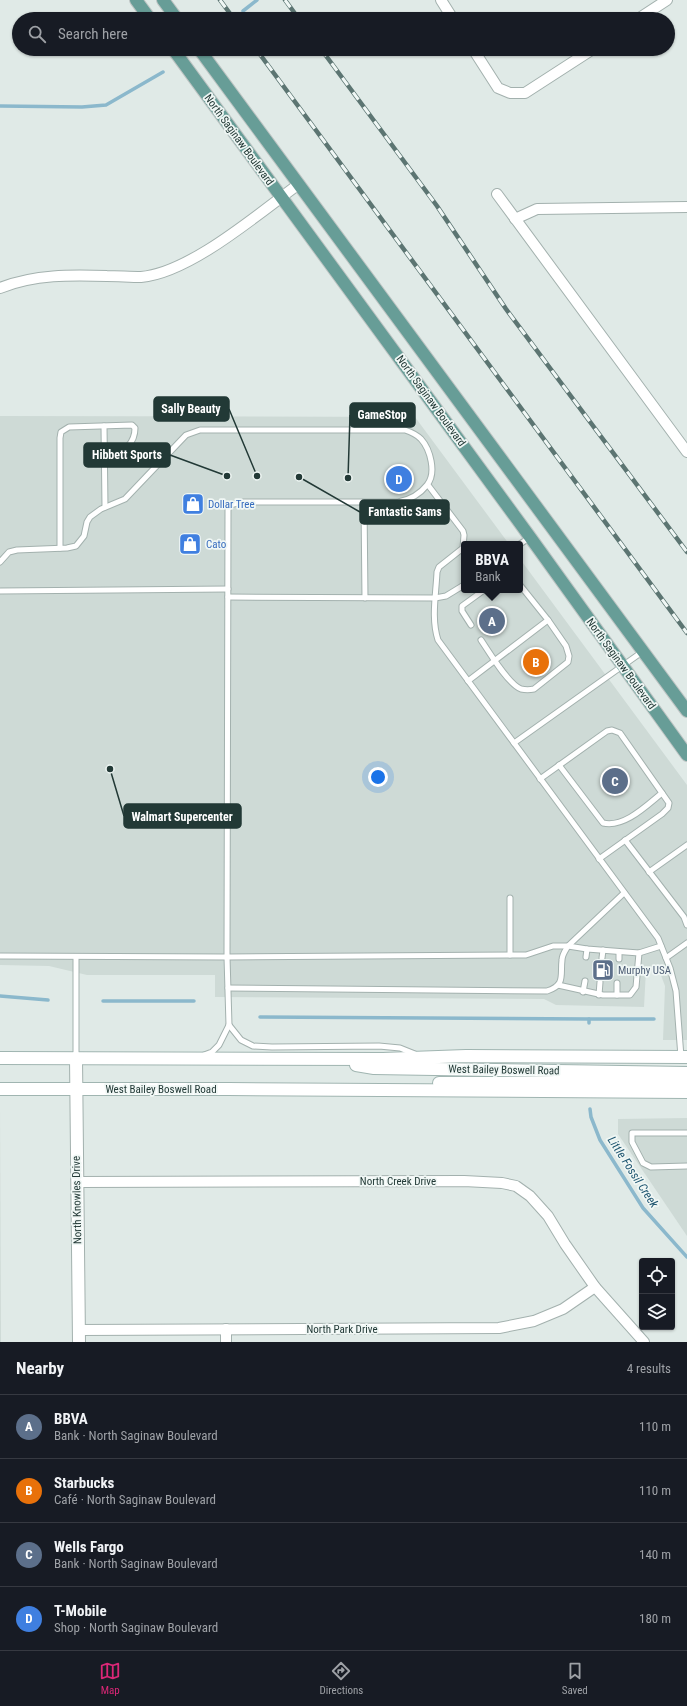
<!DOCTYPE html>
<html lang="en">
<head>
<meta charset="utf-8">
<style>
  body { margin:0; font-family:"Roboto Condensed",sans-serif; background:#242831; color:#f1f3f6 }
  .controls { position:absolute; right:12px; bottom:12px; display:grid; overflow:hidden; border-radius:4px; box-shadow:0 1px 3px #0004 }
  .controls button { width:36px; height:36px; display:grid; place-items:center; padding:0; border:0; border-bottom:1px solid #363941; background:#171b24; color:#f1f3f6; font:20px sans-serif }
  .you { position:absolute; left:378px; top:777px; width:14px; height:14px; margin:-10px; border:3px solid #fff; border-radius:50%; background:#1a73e8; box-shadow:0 0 0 6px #1a73e833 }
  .badge { display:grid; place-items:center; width:26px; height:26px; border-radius:50%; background:#db2777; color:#fff; font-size:13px; font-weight:700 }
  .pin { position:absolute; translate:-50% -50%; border:2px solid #fff; box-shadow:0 1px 4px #0006 }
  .popup { position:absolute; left:461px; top:541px; width:62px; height:52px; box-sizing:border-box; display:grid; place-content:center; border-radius:4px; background:#171b24; filter:drop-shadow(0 1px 3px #0005); font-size:13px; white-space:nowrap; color:#9ea1a6 }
  .popup b { font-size:15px; color:#f1f3f6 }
  .popup::after { content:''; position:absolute; left:50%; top:100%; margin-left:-8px; border:8px solid transparent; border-top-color:#171b24 }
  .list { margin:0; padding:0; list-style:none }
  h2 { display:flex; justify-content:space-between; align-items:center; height:52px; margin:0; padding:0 16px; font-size:17px }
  h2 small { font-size:13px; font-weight:400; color:#9ea1a6 }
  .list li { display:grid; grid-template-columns:26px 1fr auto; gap:12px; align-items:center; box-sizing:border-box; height:64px; padding:0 16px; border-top:1px solid #363941 }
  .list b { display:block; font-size:15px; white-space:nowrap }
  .list p { margin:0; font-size:13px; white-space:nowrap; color:#9ea1a6 }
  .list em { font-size:13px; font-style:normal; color:#9ea1a6 }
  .icon { flex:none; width:22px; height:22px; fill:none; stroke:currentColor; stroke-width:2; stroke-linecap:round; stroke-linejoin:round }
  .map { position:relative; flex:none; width:687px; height:1342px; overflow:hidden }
  .search { position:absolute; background:#171b24; box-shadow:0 1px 3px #0004; left:12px; right:12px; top:12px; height:44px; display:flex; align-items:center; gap:10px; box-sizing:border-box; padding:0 14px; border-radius:22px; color:#9ea1a6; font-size:15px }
  .sheet { height:308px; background:#171b24 }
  nav { display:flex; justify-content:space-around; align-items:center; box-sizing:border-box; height:56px; border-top:1px solid #363941; background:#171b24; font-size:11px; color:#9ea1a6 }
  nav a { display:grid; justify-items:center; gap:2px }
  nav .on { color:#db2777 }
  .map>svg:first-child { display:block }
</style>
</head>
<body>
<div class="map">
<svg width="687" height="1342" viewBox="0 0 687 1342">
  <rect width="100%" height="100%" fill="#e0eae7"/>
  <g fill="#cedad6">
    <polygon points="0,416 415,417 509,544 464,544 464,590 520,590 520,559 687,785 687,1040 663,1040 665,986 659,970 646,970 644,1007 556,1005 544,999 215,997 215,975 87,975 49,966 0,965"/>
    <polygon points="0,1105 1,1342 0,1342"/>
    <polygon points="687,1118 687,1236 618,1134 618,1119"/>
  </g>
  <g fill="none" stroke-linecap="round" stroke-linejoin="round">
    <g stroke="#8bb8cc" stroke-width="3.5">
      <polyline points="243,11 257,0"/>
      <polyline points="0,106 82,107 106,105 163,72"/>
      <polyline points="0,996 48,1000"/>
      <polyline points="103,1001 194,1001"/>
      <polyline points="260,1017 589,1019 589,1023"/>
      <polyline points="589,1019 654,1019"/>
      <polyline points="590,1109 591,1117 600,1140 643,1208 687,1257"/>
    </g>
    <g stroke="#a3b1ae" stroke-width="7">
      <g id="service">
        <polyline points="104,426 105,507"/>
        <path d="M428 485 463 531 464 535 463 548 439 567 437 572C436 595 431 618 438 640L658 938 670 968 676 991 681 1057"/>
        <polyline points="364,503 365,598"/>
        <polyline points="520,544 529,538"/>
        <path d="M60 548V438L61 432 69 427 132 425 135 428C135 447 119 453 105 463"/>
        <path d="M0 562 9 552 17 550 67 548 76 546 84 536 87 522 90 517 101 509 125 499 186 435 200 430H405C411 432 416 434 421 439 430 449 437 473 427 485 420 494 409 500 398 502H241L230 505 228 510 227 957 229 1025 219 1045 212 1052 204 1055"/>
        <polyline points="0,591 228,589"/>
        <polyline points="228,597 435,598 446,596 464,585"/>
        <polyline points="471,625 462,611 462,606 484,590"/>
        <path d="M481 640C489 652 508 684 521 689 526 690 529 690 534 689L568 662 569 656 566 646 548 620 520 585"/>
        <polyline points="468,681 548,620"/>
        <polyline points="514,743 642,652"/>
        <path d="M559 765 603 823C624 828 646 806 662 793"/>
        <polyline points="540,779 607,731 612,730 620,733 669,803 668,808 662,814 599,859"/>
        <polyline points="625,840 684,917 687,925"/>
        <polyline points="649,872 687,845"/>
        <polyline points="510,898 510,955"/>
        <polyline points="0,956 227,957 526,955 553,946 568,946 587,949 639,953 661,946"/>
        <polyline points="586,957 587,949"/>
        <polyline points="602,958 603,950"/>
        <polyline points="666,958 687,943"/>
        <polyline points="619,959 619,952"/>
        <polyline points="558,985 603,995 630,995 636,987 639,953"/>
        <path d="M228 988 547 991C566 985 560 975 562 960 562 955 565 951 568 946L624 893"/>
        <polyline points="583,992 585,981"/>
        <polyline points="599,995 600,982"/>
        <polyline points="617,995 617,983"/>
        <polyline points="229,1025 241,1040 253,1046 272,1047 379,1046 400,1048 415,1054"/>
        <polyline points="76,1058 76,957"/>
        <polyline points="687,1133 632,1133 632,1142 643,1163 651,1167 687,1166"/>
      </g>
    </g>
    <g stroke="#a3b1ae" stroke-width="12">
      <g id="minor">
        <polyline points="441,0 453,19"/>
        <polyline points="638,19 667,0"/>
        <polyline points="473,49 498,88 510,93 525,93 593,49"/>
        <polyline points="497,194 687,452"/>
        <polyline points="515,219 537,209 687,207"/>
        <path d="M0 288C35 274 71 275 107 276 118 276 130 277 141 277 190 273 259 213 299 184"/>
        <polyline points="77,1182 464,1181 502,1183 516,1186 530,1196 548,1216 565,1244 595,1287 644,1342"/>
        <polyline points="226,1329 226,1342"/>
        <polyline points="79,1330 499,1328 534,1321 563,1309 595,1287"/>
      </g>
    </g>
    <g stroke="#a3b1ae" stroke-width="14">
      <polyline id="tertiary" points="76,1058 79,1342"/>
    </g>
    <g stroke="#a0b5b1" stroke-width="14">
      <g id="secondary">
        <polyline points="0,1058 383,1059 466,1056 687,1057"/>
        <polyline points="356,1065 374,1068 687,1073"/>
        <polyline points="439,1083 687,1083"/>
        <polyline points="0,1089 228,1089 687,1092"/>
      </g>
    </g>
    <g stroke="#bdc4c3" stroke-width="14">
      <g id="primary">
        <polyline points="136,0 150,19"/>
        <polyline points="163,0 177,19"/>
        <polyline points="173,49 530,537 687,755"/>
        <polyline points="199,49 687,711"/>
      </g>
    </g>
    <use href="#service" stroke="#fff" stroke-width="5"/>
    <use href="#minor" stroke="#fff" stroke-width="10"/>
    <use href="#tertiary" stroke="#fff" stroke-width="12"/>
    <use href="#secondary" stroke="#fff" stroke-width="12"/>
    <use href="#primary" stroke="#679d97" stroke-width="12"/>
    <g stroke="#5c7572" stroke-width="4.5">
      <g id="rail">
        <polyline points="220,0 234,19"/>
        <polyline points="285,0 299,19"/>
        <polyline points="256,49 687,633"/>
        <polyline points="321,49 437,206 506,309 687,552"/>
      </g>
    </g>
    <use href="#rail" stroke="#f0f7f5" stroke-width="3" stroke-dasharray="9" stroke-linecap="butt"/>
  </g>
  <defs>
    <g id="shop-square" transform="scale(1.15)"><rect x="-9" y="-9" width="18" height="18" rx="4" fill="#3f7fe0" stroke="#f0f7f5"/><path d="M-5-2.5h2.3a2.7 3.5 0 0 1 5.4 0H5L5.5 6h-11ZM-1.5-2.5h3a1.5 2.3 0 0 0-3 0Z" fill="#fff"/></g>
    <g id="fuel-square" transform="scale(1.15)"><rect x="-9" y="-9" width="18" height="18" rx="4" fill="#5c6f8a" stroke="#f0f7f5"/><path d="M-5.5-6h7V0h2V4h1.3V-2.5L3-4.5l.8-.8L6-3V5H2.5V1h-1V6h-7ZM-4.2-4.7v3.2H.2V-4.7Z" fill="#fff"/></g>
  </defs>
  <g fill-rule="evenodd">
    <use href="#shop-square" x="193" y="504"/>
    <use href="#shop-square" x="190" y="544"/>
    <use href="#fuel-square" x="603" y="970"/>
  </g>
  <g text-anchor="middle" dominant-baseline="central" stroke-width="3.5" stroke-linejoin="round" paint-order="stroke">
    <g font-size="11" fill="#223936" stroke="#f0f7f5">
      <text transform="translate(239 140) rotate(54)">North Saginaw Boulevard</text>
      <text transform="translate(431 401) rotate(54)">North Saginaw Boulevard</text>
      <text transform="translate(621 664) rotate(54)">North Saginaw Boulevard</text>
      <text transform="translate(504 1070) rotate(1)">West Bailey Boswell Road</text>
      <text x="161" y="1089">West Bailey Boswell Road</text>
      <text x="398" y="1181">North Creek Drive</text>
      <text transform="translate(77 1200) rotate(-91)">North Knowles Drive</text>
      <text x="342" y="1329">North Park Drive</text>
    </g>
    <g font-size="11" fill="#366cbe" stroke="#f0f7f5" text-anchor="start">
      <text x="208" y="504">Dollar Tree</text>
      <text x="206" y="544">Cato</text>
    </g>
    <g font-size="11" fill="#4e5e75" stroke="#f0f7f5" text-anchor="start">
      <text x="618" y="970">Murphy USA</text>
    </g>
    <g font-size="12" font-style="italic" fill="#205771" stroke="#f0f7f5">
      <text transform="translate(633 1172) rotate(57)">Little Fossil Creek</text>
    </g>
  </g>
  <path fill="none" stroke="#223936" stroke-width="1.5" d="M257 476L229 409M348 478L350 415M227 476L170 455M299 477L360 512M110 769L124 816"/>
  <g fill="#223936" stroke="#f0f7f5" stroke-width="1.5">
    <circle cx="257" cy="476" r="4"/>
    <circle cx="348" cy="478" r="4"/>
    <circle cx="227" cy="476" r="4"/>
    <circle cx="299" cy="477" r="4"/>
    <circle cx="110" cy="769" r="4"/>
  </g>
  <g fill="#223936" stroke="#223936" stroke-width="1.5">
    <rect x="154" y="397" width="75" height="24" rx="4"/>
    <rect x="350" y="403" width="65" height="24" rx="4"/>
    <rect x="84" y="443" width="86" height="24" rx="4"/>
    <rect x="360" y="500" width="89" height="24" rx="4"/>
    <rect x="124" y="804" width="117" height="24" rx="4"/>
  </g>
  <g font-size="12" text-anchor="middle" font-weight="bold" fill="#fff">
    <text x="191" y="413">Sally Beauty</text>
    <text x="382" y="419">GameStop</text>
    <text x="127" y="459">Hibbett Sports</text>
    <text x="405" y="516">Fantastic Sams</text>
    <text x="182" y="821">Walmart Supercenter</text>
  </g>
</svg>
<div class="controls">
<button><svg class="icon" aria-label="locate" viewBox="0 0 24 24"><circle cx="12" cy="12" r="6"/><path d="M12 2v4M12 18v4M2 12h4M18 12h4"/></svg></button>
<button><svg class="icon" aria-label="layers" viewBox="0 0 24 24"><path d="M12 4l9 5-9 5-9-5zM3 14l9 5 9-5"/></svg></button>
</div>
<div class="you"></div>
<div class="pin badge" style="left:492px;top:621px;background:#5c6f8a">A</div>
<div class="popup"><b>BBVA</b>Bank</div>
<div class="pin badge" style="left:536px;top:662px;background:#e8710a">B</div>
<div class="pin badge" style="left:615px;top:781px;background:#5c6f8a">C</div>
<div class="pin badge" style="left:399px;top:479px;background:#3f7fe0">D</div>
<div class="search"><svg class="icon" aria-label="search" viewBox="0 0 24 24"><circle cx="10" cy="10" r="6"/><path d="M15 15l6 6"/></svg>Search here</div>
</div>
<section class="sheet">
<h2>Nearby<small>4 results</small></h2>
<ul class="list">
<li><span class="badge" style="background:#5c6f8a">A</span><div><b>BBVA</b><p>Bank · North Saginaw Boulevard</p></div><em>110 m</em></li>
<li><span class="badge" style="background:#e8710a">B</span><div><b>Starbucks</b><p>Café · North Saginaw Boulevard</p></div><em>110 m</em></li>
<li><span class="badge" style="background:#5c6f8a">C</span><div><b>Wells Fargo</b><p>Bank · North Saginaw Boulevard</p></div><em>140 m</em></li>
<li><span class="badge" style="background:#3f7fe0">D</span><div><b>T-Mobile</b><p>Shop · North Saginaw Boulevard</p></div><em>180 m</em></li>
</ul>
</section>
<nav>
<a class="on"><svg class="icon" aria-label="map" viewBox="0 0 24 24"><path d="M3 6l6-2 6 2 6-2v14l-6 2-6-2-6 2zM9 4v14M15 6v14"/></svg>Map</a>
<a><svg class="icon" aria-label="directions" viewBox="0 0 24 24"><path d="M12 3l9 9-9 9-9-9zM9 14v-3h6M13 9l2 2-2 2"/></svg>Directions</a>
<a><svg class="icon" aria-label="saved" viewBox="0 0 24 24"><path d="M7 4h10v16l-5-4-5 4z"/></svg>Saved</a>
</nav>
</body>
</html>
